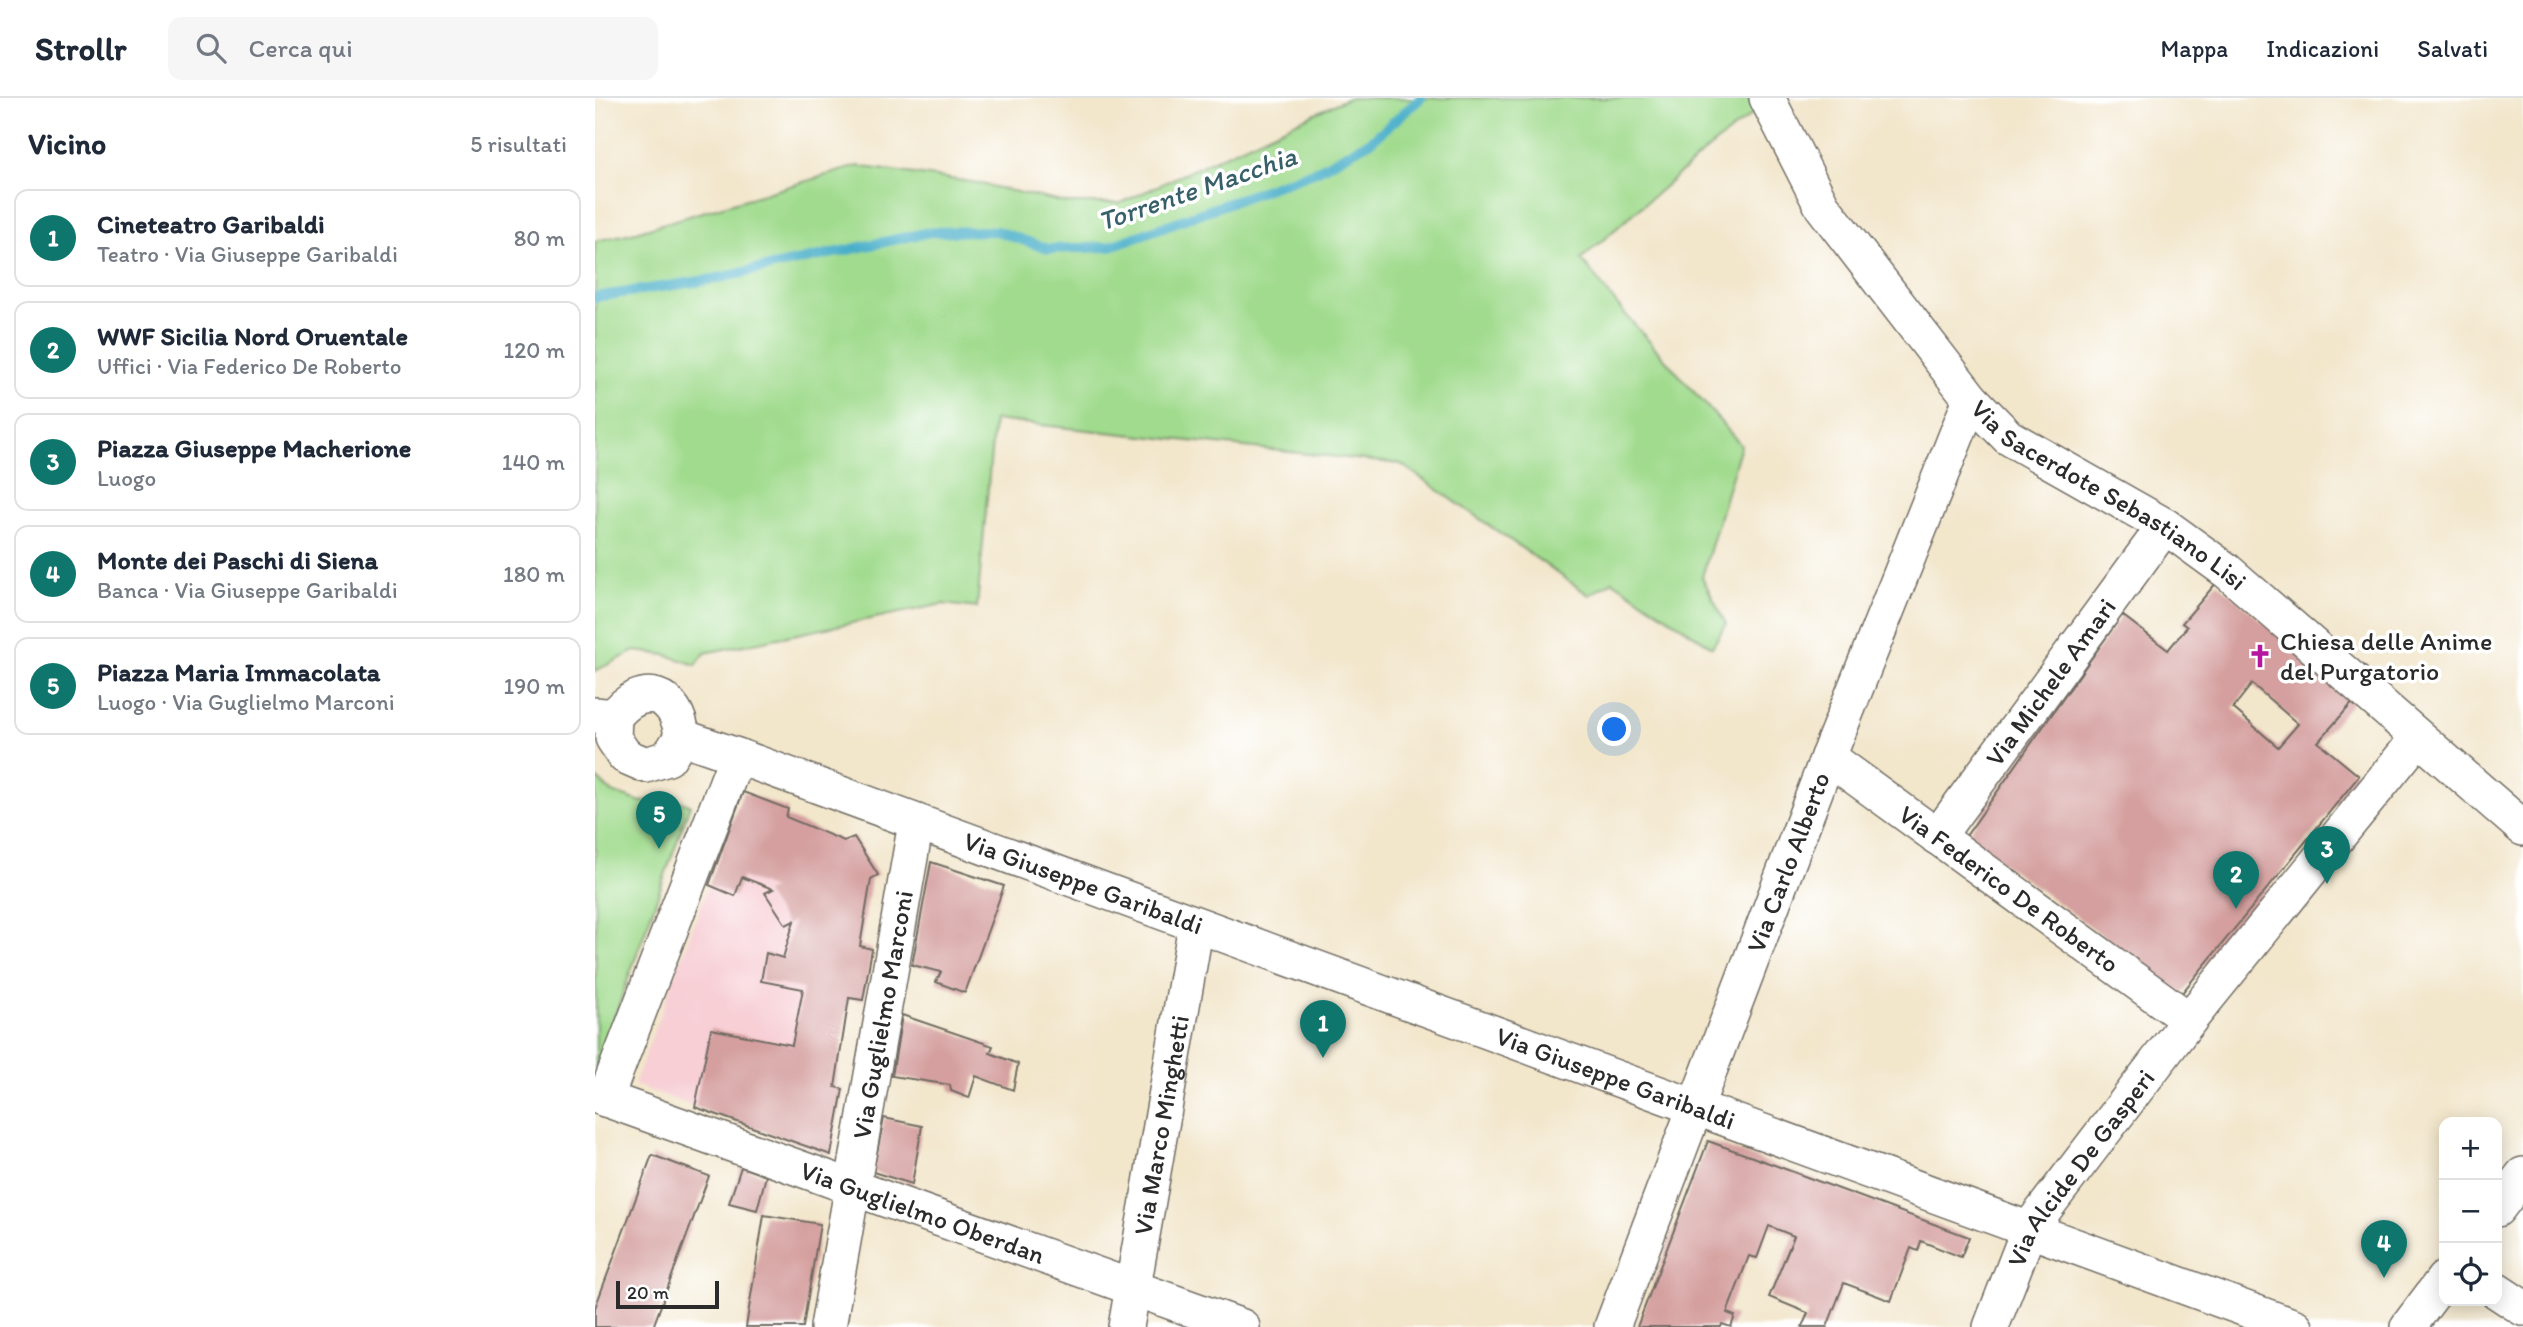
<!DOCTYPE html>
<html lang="it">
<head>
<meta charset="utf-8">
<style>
  body { margin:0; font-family:Itim,sans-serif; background:#f6f6f7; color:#1f2937 }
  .controls { position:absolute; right:21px; bottom:21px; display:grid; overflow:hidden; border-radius:14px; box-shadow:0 4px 18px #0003 }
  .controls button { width:63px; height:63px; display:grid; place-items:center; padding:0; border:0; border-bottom:2px solid #e0e1e3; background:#fff; color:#1f2937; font:35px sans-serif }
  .scale { position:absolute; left:21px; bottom:18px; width:103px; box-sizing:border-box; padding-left:7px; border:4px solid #2b2b2b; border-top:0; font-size:19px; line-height:24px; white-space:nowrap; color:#2b2b2b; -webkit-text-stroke:5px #fff; paint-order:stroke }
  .you { position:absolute; left:1020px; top:632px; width:24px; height:24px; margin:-18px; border:5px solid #fff; border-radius:50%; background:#1a73e8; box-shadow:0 0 0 10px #1a73e833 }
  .badge { display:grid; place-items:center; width:46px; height:46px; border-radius:50%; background:#0f766e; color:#fff; font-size:23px; font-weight:700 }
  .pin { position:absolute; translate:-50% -58px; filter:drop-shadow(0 2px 4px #0008) }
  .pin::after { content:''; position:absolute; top:37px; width:24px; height:21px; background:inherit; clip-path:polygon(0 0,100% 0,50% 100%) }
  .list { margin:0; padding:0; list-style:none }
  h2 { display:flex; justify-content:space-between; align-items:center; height:91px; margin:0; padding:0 28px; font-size:30px }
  h2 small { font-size:23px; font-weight:400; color:#747a83 }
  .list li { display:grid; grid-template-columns:46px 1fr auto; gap:21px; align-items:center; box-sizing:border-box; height:98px; margin:0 14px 14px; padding:0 14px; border:2px solid #e0e1e3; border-radius:14px }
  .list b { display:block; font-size:26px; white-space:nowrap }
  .list p { margin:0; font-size:23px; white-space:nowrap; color:#747a83 }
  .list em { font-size:23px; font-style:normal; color:#747a83 }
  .icon { flex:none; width:38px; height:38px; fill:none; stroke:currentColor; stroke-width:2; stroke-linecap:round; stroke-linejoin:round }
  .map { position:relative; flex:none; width:1928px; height:1229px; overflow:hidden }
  header { display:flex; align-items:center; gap:42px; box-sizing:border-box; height:98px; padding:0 35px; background:#fff; border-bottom:2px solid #e0e1e3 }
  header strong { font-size:33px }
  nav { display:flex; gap:38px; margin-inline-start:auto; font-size:24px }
  .search { width:490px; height:63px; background:#f6f6f7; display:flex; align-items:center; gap:18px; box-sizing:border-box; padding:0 24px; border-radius:14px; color:#747a83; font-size:26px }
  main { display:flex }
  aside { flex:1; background:#fff }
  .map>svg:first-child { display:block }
</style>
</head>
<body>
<header>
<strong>Strollr</strong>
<div class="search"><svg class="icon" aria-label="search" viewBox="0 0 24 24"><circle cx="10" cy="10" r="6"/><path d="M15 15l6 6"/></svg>Cerca qui</div>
<nav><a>Mappa</a><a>Indicazioni</a><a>Salvati</a></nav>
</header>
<main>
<aside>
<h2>Vicino<small>5 risultati</small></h2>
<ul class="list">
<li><span class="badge">1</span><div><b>Cineteatro Garibaldi</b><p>Teatro · Via Giuseppe Garibaldi</p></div><em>80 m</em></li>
<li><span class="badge">2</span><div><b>WWF Sicilia Nord Oruentale</b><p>Uffici · Via Federico De Roberto</p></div><em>120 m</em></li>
<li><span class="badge">3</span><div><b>Piazza Giuseppe Macherione</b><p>Luogo</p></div><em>140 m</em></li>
<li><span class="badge">4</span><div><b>Monte dei Paschi di Siena</b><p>Banca · Via Giuseppe Garibaldi</p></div><em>180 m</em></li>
<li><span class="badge">5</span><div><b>Piazza Maria Immacolata</b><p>Luogo · Via Guglielmo Marconi</p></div><em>190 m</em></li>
</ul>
</aside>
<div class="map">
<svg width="1928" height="1229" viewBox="0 0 1928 1229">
  <rect width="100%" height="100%" fill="#fff"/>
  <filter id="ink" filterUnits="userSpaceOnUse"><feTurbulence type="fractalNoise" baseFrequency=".0143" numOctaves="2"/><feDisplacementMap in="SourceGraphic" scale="14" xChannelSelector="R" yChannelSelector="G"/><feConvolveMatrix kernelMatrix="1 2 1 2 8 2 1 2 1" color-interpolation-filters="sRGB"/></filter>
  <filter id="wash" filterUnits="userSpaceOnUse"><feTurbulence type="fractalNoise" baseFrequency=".00686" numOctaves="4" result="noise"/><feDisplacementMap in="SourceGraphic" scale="28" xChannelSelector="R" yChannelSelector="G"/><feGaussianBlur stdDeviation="1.57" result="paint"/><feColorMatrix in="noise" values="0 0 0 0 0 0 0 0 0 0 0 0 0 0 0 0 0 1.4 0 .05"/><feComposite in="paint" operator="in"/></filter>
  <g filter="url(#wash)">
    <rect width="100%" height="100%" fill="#f2e6cb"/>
    <polygon fill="#f7cfd5" points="148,694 193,711 191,719 248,743 259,739 283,777 276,781 265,847 277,851 268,902 254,901 240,988 248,991 236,1057 39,987"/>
    <g fill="#a1db8e" stroke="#66835c" stroke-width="2">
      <polygon points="753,0 1160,0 1161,13 1114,50 986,161 1024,209 1146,347 1107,479 1131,526 1117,549 1018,483 994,497 806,366 399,322 382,510 348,506 110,555 101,567 71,557 40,553 0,573 0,143 37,135 262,68 377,84 471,105 526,105"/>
      <polygon points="0,679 17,694 46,704 73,699 95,707 1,971"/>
    </g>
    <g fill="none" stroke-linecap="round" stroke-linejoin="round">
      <polyline stroke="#4aafc9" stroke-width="10" points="0,199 119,181 335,134 402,133 453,151 513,149 721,73 776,43 826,0"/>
    </g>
    <g id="blocks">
      <g fill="#d49f9e" fill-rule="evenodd">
        <path d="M1622 484 1759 603 1723 644 1764 678 1587 895 1371 738 1527 517 1573 552 1592 529 1587 525ZM1657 586 1703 626 1683 649 1638 610Z"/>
        <polygon points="148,694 193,711 191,719 249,743 259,739 283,777 276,781 265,848 277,851 268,902 254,900 240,989 248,991 236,1057 100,1009 116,931 197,947 208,891 166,883 171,855 188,860 199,823 191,827 170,795 178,791 147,779 140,798 114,787"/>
        <polygon points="336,764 409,788 370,895 341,884 346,874 317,867"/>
        <polygon points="307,917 398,948 395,955 423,966 418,992 381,978 374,1000 356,993 355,987 297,978"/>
        <polygon points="289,1020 327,1028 317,1086 278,1074"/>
        <polygon points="1113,1043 1174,1065 1374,1139 1366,1159 1326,1143 1323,1153 1316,1150 1296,1203 1249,1185 1232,1229 1207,1229 1213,1215 1174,1199 1199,1138 1174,1128 1162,1160 1154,1158 1132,1215 1140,1218 1136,1229 1127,1226 1126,1229 1042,1229"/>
        <polygon points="57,1057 114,1078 58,1229 0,1229 0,1210"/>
        <polygon points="146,1069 171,1078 162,1112 134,1105"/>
        <polygon points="169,1117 225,1126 208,1229 151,1229"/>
      </g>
    </g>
  </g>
  <g filter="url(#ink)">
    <use href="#blocks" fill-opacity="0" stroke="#716c63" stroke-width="2"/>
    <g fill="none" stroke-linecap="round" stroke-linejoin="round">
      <g stroke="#716c63" stroke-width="38">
        <g id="street">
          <path id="s1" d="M1172 0 1227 108 1376 301 1413 339 1570 428 1632 473 1928 730"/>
          <path id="s2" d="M0 617 19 619 18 640 30 658 51 667 73 660 87 639 142 658 1700 1229"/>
          <path d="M19 619C47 582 83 595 87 639"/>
          <path id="s3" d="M1233 659 1594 922"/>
          <path id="s4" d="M1342 739 1570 428"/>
          <path id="s5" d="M0 997 647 1229"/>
          <polyline points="10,1001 142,658"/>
          <polyline points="1902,1111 1928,1077"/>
          <polyline points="1902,1193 1928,1210"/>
          <path id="s6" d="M233 1229 321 725"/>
          <path id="s7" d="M531 1229 601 827"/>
          <path id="s8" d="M1017 1229 1233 659 1376 301"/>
          <path id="s9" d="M1396 1229 1434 1131 1594 922 1822 641"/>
          <polyline points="1813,1229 1849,1181"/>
        </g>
      </g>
      <use href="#street" stroke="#fff" stroke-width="35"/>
    </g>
  </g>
  <defs>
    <g id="church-bare" transform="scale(1.89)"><path d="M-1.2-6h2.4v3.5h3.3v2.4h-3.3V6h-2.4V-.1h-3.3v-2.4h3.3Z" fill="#b5179e" stroke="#fff" stroke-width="2.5" paint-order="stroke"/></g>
  </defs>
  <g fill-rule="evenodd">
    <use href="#church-bare" x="1665" y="558"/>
  </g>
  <g text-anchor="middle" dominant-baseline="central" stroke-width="7" stroke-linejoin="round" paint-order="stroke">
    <g font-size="26" fill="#2b2b2b" stroke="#fff">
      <text stroke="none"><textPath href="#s1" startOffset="534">Via Sacerdote Sebastiano Lisi</textPath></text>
      <text stroke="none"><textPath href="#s4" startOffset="192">Via Michele Amari</textPath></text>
      <text stroke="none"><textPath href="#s8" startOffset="497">Via Carlo Alberto</textPath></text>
      <text stroke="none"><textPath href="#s2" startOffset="560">Via Giuseppe Garibaldi</textPath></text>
      <text stroke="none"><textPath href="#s3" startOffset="224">Via Federico De Roberto</textPath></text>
      <text stroke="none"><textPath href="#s6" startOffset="317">Via Guglielmo Marconi</textPath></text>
      <text stroke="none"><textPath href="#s2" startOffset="1127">Via Giuseppe Garibaldi</textPath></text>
      <text stroke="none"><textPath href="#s7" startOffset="205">Via Marco Minghetti</textPath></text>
      <text stroke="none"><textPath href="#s9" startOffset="184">Via Alcide De Gasperi</textPath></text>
      <text stroke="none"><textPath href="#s5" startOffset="348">Via Guglielmo Oberdan</textPath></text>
    </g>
    <g font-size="26" fill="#2b2b2b" stroke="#fff" text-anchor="start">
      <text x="1685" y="543">Chiesa delle Anime<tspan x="1685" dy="30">del Purgatorio</tspan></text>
    </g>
    <g font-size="28" font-style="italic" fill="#37606a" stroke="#fff">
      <text transform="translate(602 90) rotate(-19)">Torrente Macchia</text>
    </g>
  </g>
</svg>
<div class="controls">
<button>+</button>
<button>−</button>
<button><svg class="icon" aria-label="locate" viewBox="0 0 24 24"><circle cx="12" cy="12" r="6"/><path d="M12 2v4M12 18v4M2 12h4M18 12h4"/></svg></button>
</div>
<div class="scale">20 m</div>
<div class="you"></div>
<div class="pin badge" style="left:728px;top:960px">1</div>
<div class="pin badge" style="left:1641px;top:811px">2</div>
<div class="pin badge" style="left:1732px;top:786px">3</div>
<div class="pin badge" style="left:1789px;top:1180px">4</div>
<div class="pin badge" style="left:64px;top:751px">5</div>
</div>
</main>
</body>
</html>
